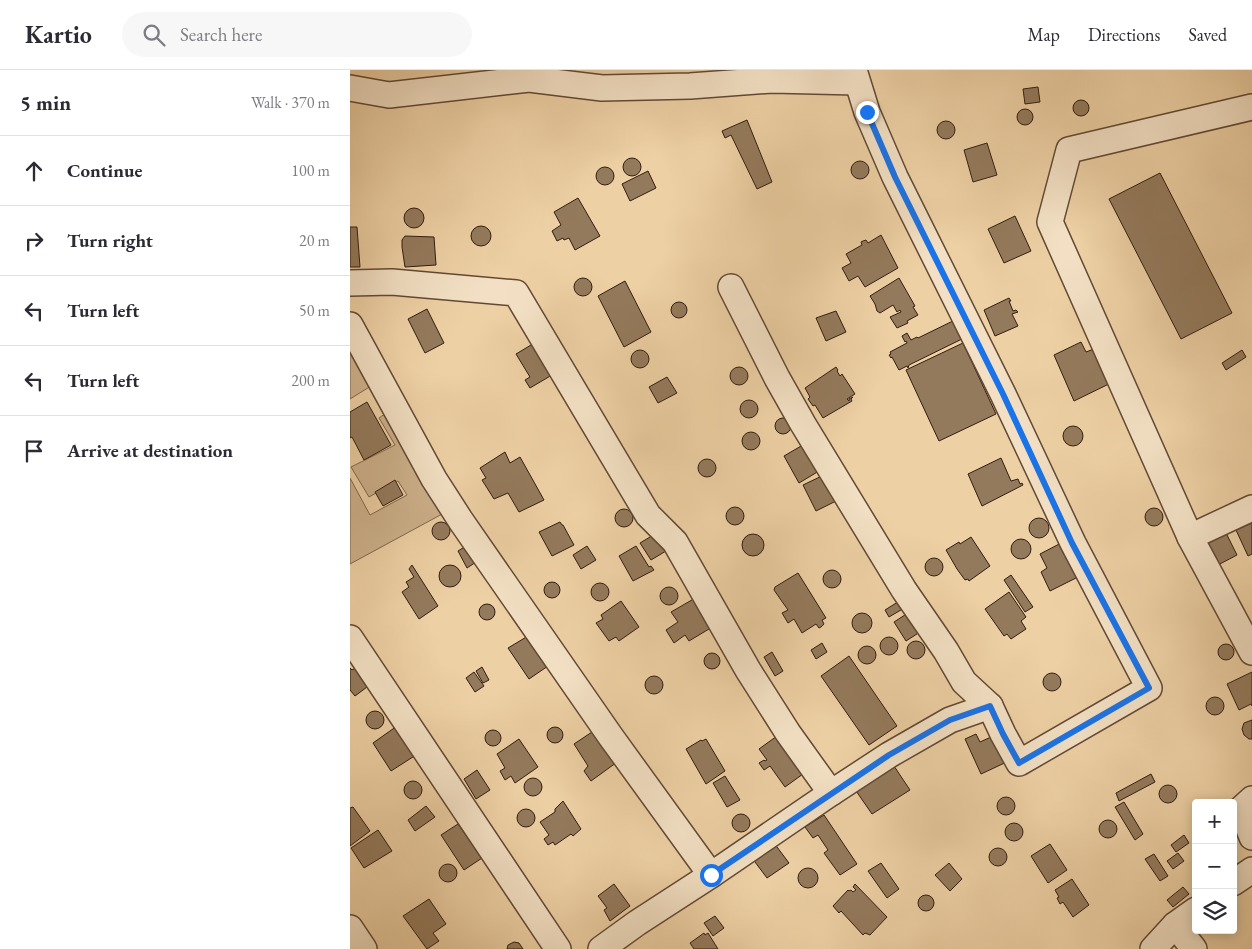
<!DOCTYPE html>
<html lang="en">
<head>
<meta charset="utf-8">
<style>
  body { margin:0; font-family:"EB Garamond",serif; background:#f7f7f7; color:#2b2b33 }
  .controls { position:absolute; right:15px; bottom:15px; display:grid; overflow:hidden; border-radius:5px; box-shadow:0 2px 12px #0003 }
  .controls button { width:45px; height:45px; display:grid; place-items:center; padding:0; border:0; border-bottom:1px solid #e1e1e2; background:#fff; color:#2b2b33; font:25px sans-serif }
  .stop { position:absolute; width:15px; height:15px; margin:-11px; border:4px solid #1a73e8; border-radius:50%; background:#fff }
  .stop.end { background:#1a73e8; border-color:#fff; box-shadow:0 1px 5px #0008 }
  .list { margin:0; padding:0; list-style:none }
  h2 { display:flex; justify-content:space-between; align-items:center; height:65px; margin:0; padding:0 20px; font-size:21px }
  h2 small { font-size:16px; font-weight:400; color:#7c7c81 }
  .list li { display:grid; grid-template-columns:32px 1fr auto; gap:15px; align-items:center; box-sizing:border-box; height:70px; padding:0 20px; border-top:1px solid #e1e1e2 }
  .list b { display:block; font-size:19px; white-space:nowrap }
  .list em { font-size:16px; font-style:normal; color:#7c7c81 }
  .icon { flex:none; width:28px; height:28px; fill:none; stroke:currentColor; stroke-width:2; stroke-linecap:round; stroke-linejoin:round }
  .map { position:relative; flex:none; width:902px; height:879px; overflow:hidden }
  header { display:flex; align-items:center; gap:30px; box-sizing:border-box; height:70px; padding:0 25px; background:#fff; border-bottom:1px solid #e1e1e2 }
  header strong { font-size:24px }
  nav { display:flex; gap:28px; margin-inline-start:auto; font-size:18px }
  .search { width:350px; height:45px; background:#f7f7f7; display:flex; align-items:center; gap:12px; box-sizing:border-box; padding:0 18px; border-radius:28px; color:#7c7c81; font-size:19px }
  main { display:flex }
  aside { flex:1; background:#fff }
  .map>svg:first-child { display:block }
</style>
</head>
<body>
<header>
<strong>Kartio</strong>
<div class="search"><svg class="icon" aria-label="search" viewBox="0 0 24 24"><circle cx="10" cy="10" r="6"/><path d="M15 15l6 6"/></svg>Search here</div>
<nav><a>Map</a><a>Directions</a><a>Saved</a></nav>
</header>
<main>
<aside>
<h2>5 min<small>Walk · 370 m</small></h2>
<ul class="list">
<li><svg class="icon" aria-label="ahead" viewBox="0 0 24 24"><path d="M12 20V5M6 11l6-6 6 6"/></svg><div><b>Continue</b></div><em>100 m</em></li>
<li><svg class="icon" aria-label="right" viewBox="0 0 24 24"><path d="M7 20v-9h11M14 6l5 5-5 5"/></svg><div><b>Turn right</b></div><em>20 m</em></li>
<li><svg class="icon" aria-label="left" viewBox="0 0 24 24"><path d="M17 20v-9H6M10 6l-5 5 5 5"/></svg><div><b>Turn left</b></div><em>50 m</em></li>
<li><svg class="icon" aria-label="left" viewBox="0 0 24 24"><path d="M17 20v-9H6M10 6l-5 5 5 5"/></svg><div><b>Turn left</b></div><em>200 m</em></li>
<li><svg class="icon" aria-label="arrive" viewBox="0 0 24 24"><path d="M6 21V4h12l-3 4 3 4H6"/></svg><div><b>Arrive at destination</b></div></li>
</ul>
</aside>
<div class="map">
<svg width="902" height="879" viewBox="0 0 902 879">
  <rect width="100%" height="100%" fill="#edd0a4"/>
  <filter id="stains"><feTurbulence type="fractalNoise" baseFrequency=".004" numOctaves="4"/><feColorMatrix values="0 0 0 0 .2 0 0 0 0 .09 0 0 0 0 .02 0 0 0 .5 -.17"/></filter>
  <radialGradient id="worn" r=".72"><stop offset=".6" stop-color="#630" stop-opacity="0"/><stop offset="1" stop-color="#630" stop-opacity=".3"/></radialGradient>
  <polygon fill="#cdb18b" stroke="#80664d" points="0,269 94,443 0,494 0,408 20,445 57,425 48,411 19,427 1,397 45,375 29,348 36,343 21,316 0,329"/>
  <g fill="#947a5c" stroke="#331c0f">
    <polygon points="688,17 690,32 675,34 673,19"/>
    <circle cx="731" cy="38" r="8"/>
    <circle cx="675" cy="47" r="8"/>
    <polygon points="397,50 422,112 407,119 381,65 375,68 372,61"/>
    <circle cx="596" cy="60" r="9"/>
    <polygon points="637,73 647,105 623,112 614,80"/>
    <circle cx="282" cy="97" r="9"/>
    <circle cx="510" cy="100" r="9"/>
    <circle cx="255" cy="106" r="9"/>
    <polygon points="298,101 306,118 280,131 272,114"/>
    <polygon points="810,103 882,243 831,269 759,129"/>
    <polygon points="228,128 250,166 225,180 219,168 214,170 213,168 207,171 202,161 211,155 204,142"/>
    <circle cx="64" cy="148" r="10"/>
    <polygon points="665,146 681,181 654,193 638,159"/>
    <circle cx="131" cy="166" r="10"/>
    <polygon points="0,157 7,157 10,197 0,197"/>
    <polygon points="531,165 548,198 515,217 508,206 499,211 492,198 501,193 496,184 512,175 511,172 513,171 516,170 518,173"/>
    <polygon points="55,166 84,167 86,195 55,197 52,177 52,170"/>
    <circle cx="233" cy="217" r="9"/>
    <polygon points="549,208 565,236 563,237 568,245 557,251 558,253 547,258 540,247 551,242 550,240 547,242 543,235 530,243 527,241 525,234 520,226"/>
    <polygon points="275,211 301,262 274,277 248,226"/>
    <polygon points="659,228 661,231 659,231 663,241 666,240 668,242 662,244 668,256 645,266 634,240"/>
    <circle cx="329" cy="240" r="8"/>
    <polygon points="77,239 94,273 75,283 58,249"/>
    <polygon points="486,241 496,262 476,271 466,248"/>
    <polygon points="607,249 616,267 559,295 558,298 557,296 549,300 542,287 541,288 539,285 541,284 540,282 557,273 556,271 555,272 552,266 557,263 561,270 567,267 568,268"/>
    <polygon points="191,269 202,305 180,318 175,310 180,307 166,284"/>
    <polygon points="731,272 736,282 749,277 765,311 724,331 704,285"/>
    <polygon points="613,273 646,344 589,371 556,300"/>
    <polygon points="892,280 896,287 876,300 872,293"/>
    <circle cx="290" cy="289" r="9"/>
    <circle cx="389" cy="306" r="9"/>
    <polygon points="486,297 488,300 487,301 490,306 492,304 505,324 497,329 499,331 499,329 503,327 501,329 502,331 473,348 465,335 463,336 458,329 460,327 455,318"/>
    <polygon points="317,307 327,323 308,333 299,317"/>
    <circle cx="399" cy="339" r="9"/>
    <polygon points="17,332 41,375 14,390 2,367 0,368 0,342"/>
    <circle cx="433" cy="356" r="8"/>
    <circle cx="723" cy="366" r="10"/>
    <circle cx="401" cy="371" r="9"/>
    <polygon points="458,372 474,398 449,413 434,386"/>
    <polygon points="155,382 160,393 170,387 194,430 169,442 158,423 144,429 132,410 136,408 130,398"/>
    <polygon points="651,388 661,411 668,409 670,414 672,413 673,415 632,436 618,404"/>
    <circle cx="357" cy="398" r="9"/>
    <polygon points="476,404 488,430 466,441 453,415"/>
    <polygon points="45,410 53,425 33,436 25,422"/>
    <circle cx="385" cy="446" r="9"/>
    <circle cx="804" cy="447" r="9"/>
    <circle cx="274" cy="448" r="9"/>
    <circle cx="689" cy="458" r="10"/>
    <polygon points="210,452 212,455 213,455 224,475 202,486 189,462"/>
    <circle cx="91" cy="461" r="9"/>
    <polygon points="902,453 902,484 898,486 886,460"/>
    <polygon points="310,461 321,478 301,490 290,473"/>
    <polygon points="876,463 887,485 868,495 857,473"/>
    <circle cx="403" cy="475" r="11"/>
    <polygon points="621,467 640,496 619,511 618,509 615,510 607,499 596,480 609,472 610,474"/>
    <circle cx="671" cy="479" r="10"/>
    <polygon points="713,472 730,506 700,521 691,502 697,498 690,484"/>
    <polygon points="116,476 126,492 117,498 108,481"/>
    <polygon points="237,476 246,490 231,499 223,485"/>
    <polygon points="286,476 299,497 301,496 304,500 283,511 269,486"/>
    <circle cx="584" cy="497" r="9"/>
    <polygon points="62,495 88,536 69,549 52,522 59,517 56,512 64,507 59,499"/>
    <circle cx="100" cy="506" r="11"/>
    <circle cx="482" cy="509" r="9"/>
    <polygon points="448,503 476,548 472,550 474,554 471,557 469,558 466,554 452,563 444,549 438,553 432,543 438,540 424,520 425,517"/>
    <polygon points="661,505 683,537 675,542 654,510"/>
    <circle cx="202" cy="520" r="8"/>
    <circle cx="250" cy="522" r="9"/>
    <circle cx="319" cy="526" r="9"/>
    <polygon points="659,522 676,547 671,551 676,559 661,569 657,564 654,566 635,539"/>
    <polygon points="347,527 364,556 339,571 335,565 324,573 316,560 328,552 321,542"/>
    <polygon points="551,530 556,537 539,547 535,540"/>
    <polygon points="271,531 289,557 269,571 266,567 259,571 246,553 253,549 251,545"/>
    <circle cx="137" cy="542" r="8"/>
    <circle cx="512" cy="553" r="10"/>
    <polygon points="558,543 570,562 556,571 544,552"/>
    <polygon points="178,566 198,596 179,609 158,578"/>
    <circle cx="539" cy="576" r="9"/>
    <circle cx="566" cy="580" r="9"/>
    <polygon points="472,573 477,582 466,589 461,580"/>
    <circle cx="876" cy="582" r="8"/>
    <circle cx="517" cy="585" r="9"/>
    <polygon points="422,582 433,601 425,606 414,587"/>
    <circle cx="362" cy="591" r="8"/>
    <polygon points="499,586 547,656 519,675 471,606"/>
    <polygon points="7,597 21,614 5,626 0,620 0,598 2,600"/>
    <polygon points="132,597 139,610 133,613 126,601"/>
    <polygon points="124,602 134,616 125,622 116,608"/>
    <polygon points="902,602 902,636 901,634 889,640 877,614"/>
    <circle cx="702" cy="612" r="9"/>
    <circle cx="304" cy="615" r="9"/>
    <circle cx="865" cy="636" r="9"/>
    <circle cx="25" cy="650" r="9"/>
    <polygon points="902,650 902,669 899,669 894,665 892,659 894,653"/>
    <polygon points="47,656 66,685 41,701 23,673"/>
    <circle cx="205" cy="665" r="8"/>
    <polygon points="248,658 270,690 241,711 234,701 238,696 224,674"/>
    <circle cx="143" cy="668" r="8"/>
    <polygon points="626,664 630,672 641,667 661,690 631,704 615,669"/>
    <polygon points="427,666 453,704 435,717 420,696 414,700 409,693 414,690 415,691 417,690 409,679"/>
    <polygon points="169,669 188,697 165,713 161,706 155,710 150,701 155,698 147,684"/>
    <polygon points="356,669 375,701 356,714 336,679 351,670 352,671"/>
    <polygon points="542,693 560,720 522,744 504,718"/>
    <polygon points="127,700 140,720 126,729 114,709"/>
    <polygon points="801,704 805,712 769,731 766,723"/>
    <polygon points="375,706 390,730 377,737 363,713"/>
    <circle cx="183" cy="717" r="9"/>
    <circle cx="63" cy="720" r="9"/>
    <circle cx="818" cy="724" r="9"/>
    <circle cx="656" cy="736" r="9"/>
    <polygon points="213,731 231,759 223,766 221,764 205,775 203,772 198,775 194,769 199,765 190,752 205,742 205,739"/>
    <polygon points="774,732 793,764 785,770 765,737"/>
    <polygon points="76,736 85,747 65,761 58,750"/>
    <polygon points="3,737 20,761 0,776 0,738"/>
    <circle cx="176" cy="748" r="9"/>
    <circle cx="391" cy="753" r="9"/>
    <polygon points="474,745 507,794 490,805 474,783 478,780 468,765 463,768 455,757"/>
    <circle cx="758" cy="759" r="9"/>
    <circle cx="664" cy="762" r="9"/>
    <polygon points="108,754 132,788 114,800 91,765"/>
    <polygon points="28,760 42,781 14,798 1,778"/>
    <polygon points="834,765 839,773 826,782 821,775"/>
    <polygon points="424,773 439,793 417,808 402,788"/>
    <polygon points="700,774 717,800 698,813 681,786"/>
    <circle cx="648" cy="787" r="9"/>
    <polygon points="828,783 834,791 823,799 817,791"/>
    <polygon points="804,784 818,806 810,811 795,789"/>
    <polygon points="531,793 549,819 537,828 518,801"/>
    <polygon points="599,793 612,809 600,821 585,805"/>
    <circle cx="98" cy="803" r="9"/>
    <circle cx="458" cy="808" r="10"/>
    <polygon points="722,809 739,835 723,847 713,832 710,834 707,828 709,827 705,820"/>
    <polygon points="264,814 280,836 260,851 254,840 257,838 248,826"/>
    <polygon points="505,814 537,847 520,865 515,863 513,865 491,841 489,843 483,836 498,820 499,821 501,820 503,822 506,820 503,817"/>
    <polygon points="833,817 839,824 823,837 817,830"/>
    <circle cx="576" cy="833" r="8"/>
    <polygon points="79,829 96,854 83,863 89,871 77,879 53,846"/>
    <polygon points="365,846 374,858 363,866 354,853"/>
    <polygon points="354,863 355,865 358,863 368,879 344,879 340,873"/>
    <polygon points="164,872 169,873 173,879 157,879 158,875"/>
  </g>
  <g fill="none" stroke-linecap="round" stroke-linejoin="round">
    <g stroke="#624934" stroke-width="28">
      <g id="minor">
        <polyline points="0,18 39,25 179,9 252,18 340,16 422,10 507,12"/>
        <polyline points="902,37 719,80 700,152 840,467 902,582"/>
        <polyline points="0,213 42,212 166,223 298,445 325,472 398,600 438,663 481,723 361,805 287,853 251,879"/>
        <polyline points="381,217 427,308 453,354 554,520 596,581 614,612 640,636"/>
        <polyline points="0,255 84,409 111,451 261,667 361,805"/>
        <polyline points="840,467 902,438"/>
        <polyline points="0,568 208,879"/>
        <polyline points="481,723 539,685 600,650 640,636 653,664 669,693 799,618 723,473 653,324 545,107 517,42 504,0"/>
        <polyline points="902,729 891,739 902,767"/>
        <polyline points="883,813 902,800"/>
        <polyline points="825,855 844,879"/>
        <polyline points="0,858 14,879"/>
        <polyline points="803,879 825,855 846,840"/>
      </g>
    </g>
    <use href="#minor" stroke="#f3e0c4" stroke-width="25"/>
  </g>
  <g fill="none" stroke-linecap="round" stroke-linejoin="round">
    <polyline stroke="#1a73e8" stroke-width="6" points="361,805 539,685 600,650 640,636 653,664 669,693 799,618 722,473 653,324 545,107 517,42"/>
  </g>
  <rect width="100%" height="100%" filter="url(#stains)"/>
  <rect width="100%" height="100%" fill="url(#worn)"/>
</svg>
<div class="controls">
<button>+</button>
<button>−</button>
<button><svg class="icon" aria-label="layers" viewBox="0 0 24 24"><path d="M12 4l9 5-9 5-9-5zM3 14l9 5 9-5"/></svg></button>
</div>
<div class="stop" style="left:361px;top:805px"></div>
<div class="stop end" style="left:517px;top:42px"></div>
</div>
</main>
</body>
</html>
